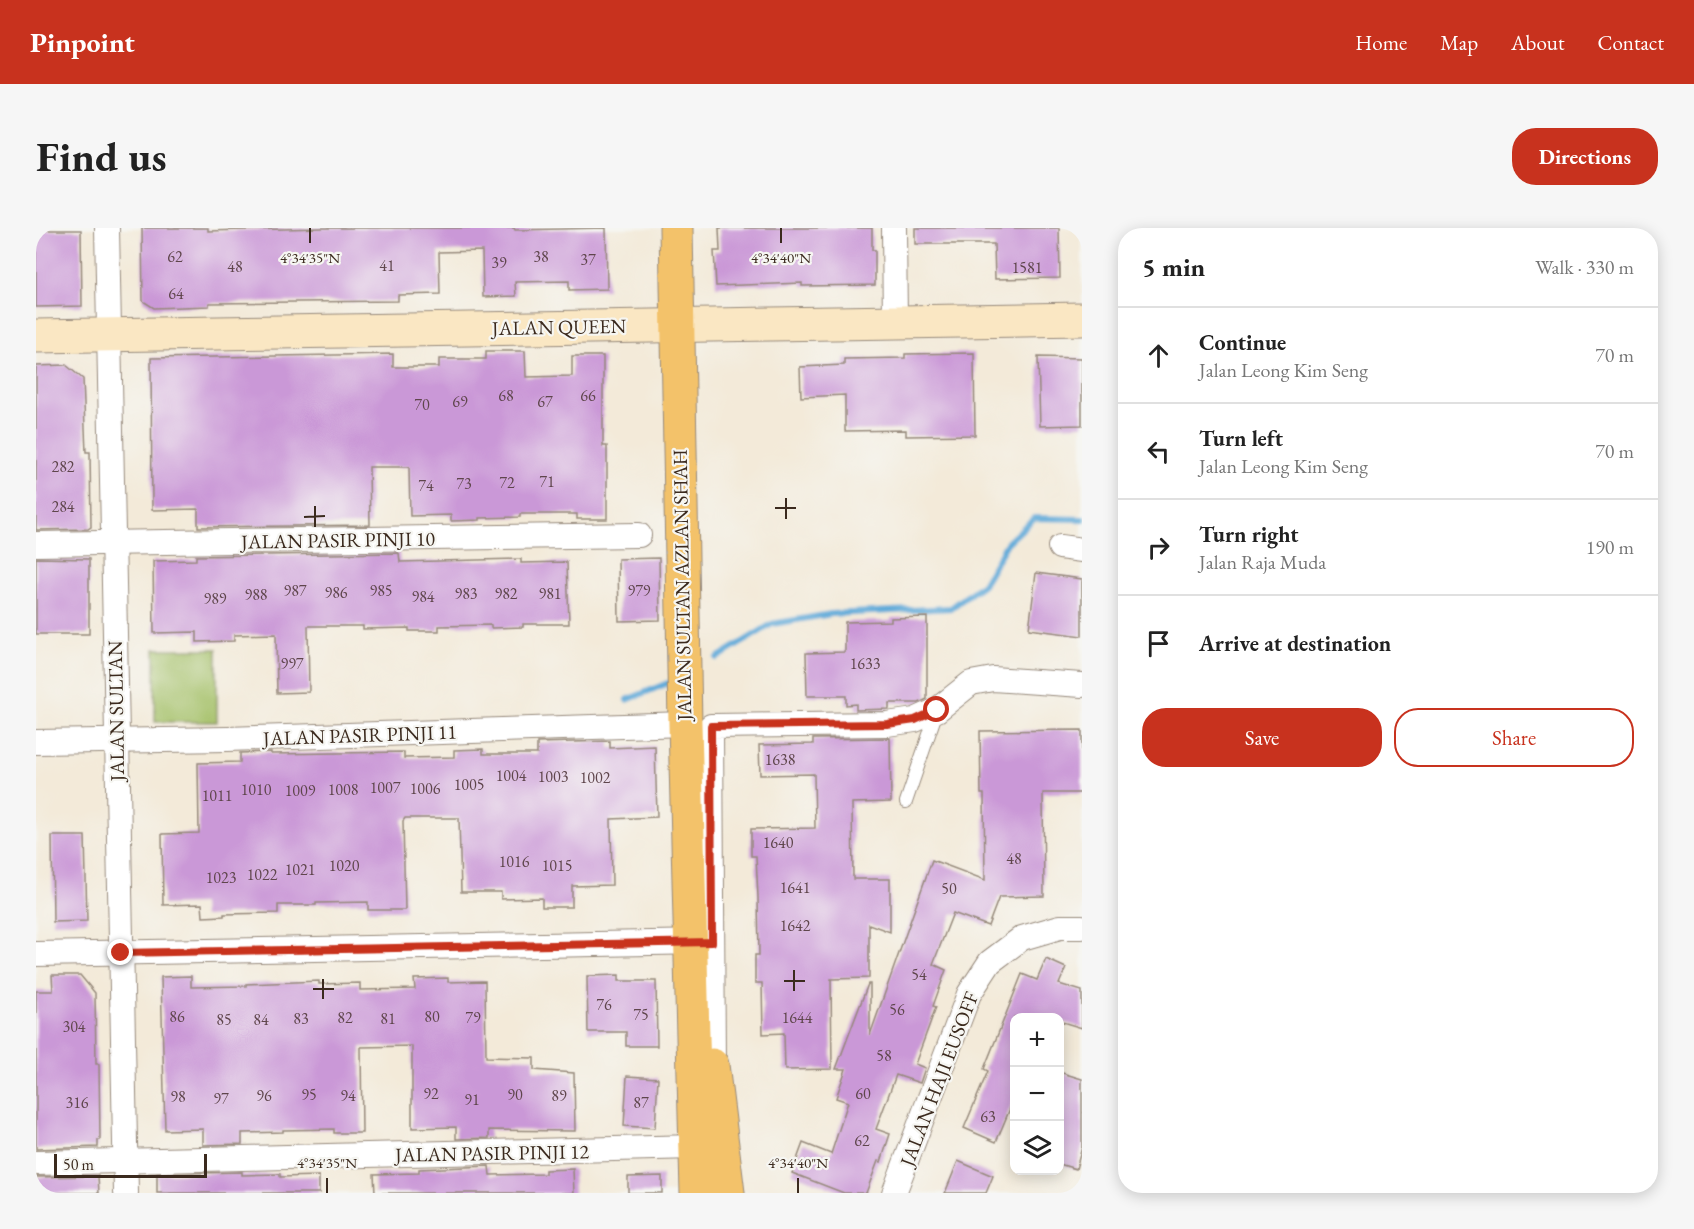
<!DOCTYPE html>
<html lang="en">
<head>
<meta charset="utf-8">
<style>
  body { margin:0; font-family:"EB Garamond",serif; background:#f6f6f6; color:#222 }
  .controls { position:absolute; right:18px; bottom:18px; display:grid; overflow:hidden; border-radius:12px; box-shadow:0 3px 15px #0003 }
  .controls button { width:54px; height:54px; display:grid; place-items:center; padding:0; border:0; border-bottom:2px solid #e0e0e0; background:#fff; color:#222; font:30px sans-serif }
  .scale { position:absolute; left:18px; bottom:15px; width:153px; box-sizing:border-box; padding-left:6px; border:3px solid #3b2a1e; border-top:0; font-size:16px; line-height:21px; white-space:nowrap; color:#3b2a1e; -webkit-text-stroke:4px #f6f6f2; paint-order:stroke }
  .stop { position:absolute; width:18px; height:18px; margin:-14px; border:4px solid #c8321e; border-radius:50%; background:#fff }
  .stop.end { background:#c8321e; border-color:#fff; box-shadow:0 2px 6px #0008 }
  .list { margin:0; padding:0; list-style:none }
  h2 { display:flex; justify-content:space-between; align-items:center; height:78px; margin:0; padding:0 24px; font-size:26px }
  h2 small { font-size:20px; font-weight:400; color:#767676 }
  .list li { display:grid; grid-template-columns:39px 1fr auto; gap:18px; align-items:center; box-sizing:border-box; height:96px; padding:0 24px; border-top:2px solid #e0e0e0 }
  .list b { display:block; font-size:22px; white-space:nowrap }
  .list p { margin:0; font-size:20px; white-space:nowrap; color:#767676 }
  .list em { font-size:20px; font-style:normal; color:#767676 }
  .actions { display:flex; gap:12px; padding:18px 24px }
  .actions a { flex:1; padding:14px 0; border:2px solid #c8321e; border-radius:24px; text-align:center; font-size:21px; color:#c8321e }
  .actions .main { background:#c8321e; color:#fff }
  .icon { flex:none; width:33px; height:33px; fill:none; stroke:currentColor; stroke-width:2; stroke-linecap:round; stroke-linejoin:round }
  .map { position:relative; flex:none; width:1046px; height:965px; overflow:hidden; border-radius:24px }
  header { display:flex; align-items:center; gap:36px; box-sizing:border-box; height:84px; padding:0 30px; background:#c8321e; color:#fff }
  header strong { font-size:28px }
  nav { display:flex; gap:33px; margin-inline-start:auto; font-size:21px }
  .intro { display:flex; align-items:center; justify-content:space-between; box-sizing:border-box; height:144px; padding:0 36px }
  h1 { margin:0; font-size:42px }
  .button { padding:15px 27px; border-radius:24px; background:#c8321e; color:#fff; font-size:21px; font-weight:700 }
  main { display:flex; gap:36px; padding:0 36px }
  aside { flex:1; background:#fff; border-radius:24px; box-shadow:0 3px 15px #0003 }
  .map>svg:first-child { display:block }
</style>
</head>
<body>
<header>
<strong>Pinpoint</strong>
<nav><a>Home</a><a>Map</a><a>About</a><a>Contact</a></nav>
</header>
<div class="intro"><h1>Find us</h1><a class="button">Directions</a></div>
<main>
<div class="map">
<svg width="1046" height="965" viewBox="0 0 1046 965">
  <rect width="100%" height="100%" fill="#f6f6f2"/>
  <filter id="ink" filterUnits="userSpaceOnUse"><feTurbulence type="fractalNoise" baseFrequency=".0167" numOctaves="2"/><feDisplacementMap in="SourceGraphic" scale="12" xChannelSelector="R" yChannelSelector="G"/><feConvolveMatrix kernelMatrix="1 2 1 2 8 2 1 2 1" color-interpolation-filters="sRGB"/></filter>
  <filter id="wash" filterUnits="userSpaceOnUse"><feTurbulence type="fractalNoise" baseFrequency=".008" numOctaves="4" result="noise"/><feDisplacementMap in="SourceGraphic" scale="24" xChannelSelector="R" yChannelSelector="G"/><feGaussianBlur stdDeviation="1.35" result="paint"/><feColorMatrix in="noise" values="0 0 0 0 0 0 0 0 0 0 0 0 0 0 0 0 0 1.4 0 .05"/><feComposite in="paint" operator="in"/></filter>
  <g filter="url(#wash)">
    <rect width="100%" height="100%" fill="#f3ead9"/>
    <rect fill="#a3bf65" stroke="#6f7442" stroke-width="1.5" x="119" y="421" width="62" height="73"/>
    <g fill="none" stroke-linecap="round" stroke-linejoin="round">
      <g stroke="#62abd9" stroke-width="6">
        <polyline points="681,430 736,396 795,386 915,380 947,356 971,315 998,290 1046,291"/>
        <polyline points="591,472 632,455"/>
      </g>
    </g>
    <g id="blocks">
      <g fill="#ca98d7">
        <polygon points="106,0 172,0 172,3 285,0 478,0 479,2 570,0 571,61 533,62 533,53 479,54 480,68 447,69 446,23 403,24 404,66 362,67 362,73 173,75 173,78 118,80 107,73"/>
        <polygon points="683,0 836,0 836,22 839,22 839,57 766,58 766,55 680,58 678,23 684,23"/>
        <polygon points="879,0 1023,0 1024,50 959,51 958,16 879,16"/>
        <polygon points="0,2 45,2 46,78 0,79"/>
        <polygon points="450,123 489,123 490,149 536,148 536,128 567,128 567,218 571,218 571,291 541,291 541,286 484,286 484,289 444,290 444,292 415,293 415,287 374,288 373,239 333,239 334,297 162,299 162,281 116,282 115,130 357,126 357,139 403,139 403,131 450,131"/>
        <polygon points="938,125 939,207 870,208 870,202 809,203 809,167 765,169 764,139 808,137 808,131 869,130 869,126"/>
        <polygon points="1002,129 1046,130 1046,197 1004,198"/>
        <polygon points="30,137 47,151 50,224 54,224 55,299 52,301 0,302 0,138"/>
        <polygon points="363,325 364,334 485,331 485,335 531,334 533,396 487,396 487,399 455,400 455,397 403,398 403,403 373,403 373,400 327,401 327,398 272,398 273,464 241,465 240,406 198,407 198,413 161,414 161,404 118,405 117,333 160,332 160,328"/>
        <polygon points="0,330 53,331 53,406 0,406"/>
        <polygon points="623,330 624,392 583,393 582,331"/>
        <polygon points="1000,345 1046,351 1046,408 993,401"/>
        <polygon points="891,389 891,471 883,475 853,475 853,481 820,482 820,476 810,477 810,468 771,468 770,425 809,424 809,394 855,393 855,390"/>
        <polygon points="1046,502 1046,565 1007,565 1008,668 963,669 952,698 917,685 897,736 910,742 897,778 900,779 879,836 889,840 884,855 860,847 840,901 854,906 845,934 842,933 830,965 808,965 756,945 767,915 795,926 812,874 800,870 810,841 800,841 832,756 834,756 834,807 896,632 949,652 948,566 945,566 944,503"/>
        <polygon points="854,510 855,574 816,575 817,651 854,651 854,704 833,696 833,750 795,751 796,841 749,842 748,805 727,806 726,755 719,755 719,727 723,727 722,669 720,628 715,628 715,601 779,600 778,546 724,547 723,517 777,516 777,511"/>
        <polygon points="574,513 574,520 619,518 621,589 575,591 576,657 536,658 536,679 506,679 506,670 465,671 465,664 425,664 423,590 369,590 367,593 369,682 332,682 332,674 280,675 280,677 242,677 242,685 188,686 188,688 167,689 166,676 127,677 126,606 163,605 162,535 204,534 204,525 235,524 235,526 368,524 368,530 418,529 418,522 447,521 447,526 501,526 501,515"/>
        <polygon points="16,608 49,608 51,693 17,694"/>
        <polygon points="1010,731 1030,740 1023,756 1046,763 1046,800 1023,793 1023,789 978,789 978,871 960,914 928,900 952,843 948,841 986,746 1001,752"/>
        <polygon points="16,747 44,747 59,765 60,836 63,836 64,912 62,912 62,919 0,921 0,763 17,763"/>
        <polygon points="583,747 583,753 620,753 621,818 590,818 590,804 552,804 551,748"/>
        <polygon points="155,748 155,759 210,758 210,756 283,753 283,756 324,755 324,762 379,761 378,751 412,750 412,754 449,753 450,829 498,830 498,842 538,845 539,903 453,902 453,910 420,911 420,899 376,900 376,818 325,819 326,905 298,905 298,901 247,902 247,904 206,905 206,916 167,917 167,901 129,902 125,749"/>
        <polygon points="1023,844 1046,851 1046,919 1040,941 1023,936"/>
        <polygon points="591,848 622,850 619,900 588,898"/>
        <polygon points="922,933 957,948 950,965 909,965"/>
        <polygon points="453,938 454,947 509,946 509,942 537,941 538,965 339,965 338,946 383,945 383,941"/>
        <polygon points="206,944 206,947 244,946 244,949 283,948 283,965 121,965 121,946"/>
        <polygon points="62,948 63,965 0,965 0,949"/>
        <polygon points="626,948 626,965 592,965 592,949"/>
      </g>
    </g>
  </g>
  <g filter="url(#ink)">
    <use href="#blocks" fill-opacity="0" stroke="#978a7c" stroke-width="1.5"/>
    <g fill="none" stroke-linecap="round" stroke-linejoin="round">
      <g stroke="#978a7c" stroke-width="14">
        <polyline id="lane" points="870,574 901,483"/>
      </g>
      <g stroke="#978a7c" stroke-width="26">
        <g id="street">
          <polyline points="71,0 90,965"/>
          <polyline points="858,0 859,94"/>
          <polyline points="0,316 603,307"/>
          <polyline points="1024,319 1046,322"/>
          <polyline points="0,514 192,511 649,496"/>
          <polyline points="0,726 669,714"/>
          <polyline points="677,841 675,498 851,496 879,492 901,482 935,455 957,451 1046,457"/>
          <polyline points="0,935 660,919"/>
          <polyline points="858,965 933,766 954,734 986,710 1024,699 1046,699"/>
        </g>
      </g>
      <g stroke="#978a7c" stroke-width="35">
        <polyline id="secondary" points="0,108 1046,91"/>
      </g>
      <g stroke="#978a7c" stroke-width="35">
        <g id="primary">
          <polyline points="640,0 649,496 661,965"/>
          <polyline points="676,837 692,965"/>
        </g>
      </g>
      <use href="#lane" stroke="#fff" stroke-width="12"/>
      <use href="#street" stroke="#fff" stroke-width="24"/>
      <use href="#secondary" stroke="#fae7c3" stroke-width="33"/>
      <use href="#primary" stroke="#f3c26a" stroke-width="33"/>
    </g>
  </g>
  <g fill="none" stroke-linecap="round" stroke-linejoin="round" filter="url(#ink)">
    <polyline stroke="#c8321e" stroke-width="8" points="85,725 676,714 675,498 851,496 879,492 901,482"/>
  </g>
  <path fill="none" stroke="#3b2a1e" stroke-width="2" d="M274 0V15M745 0V15M750 270V291M279 278V299M739 280H760M268 289 289 288M758 742V763M287 751V771M748 753H769M277 761H298M291 950V965M762 950V965"/>
  <g text-anchor="middle" dominant-baseline="central" stroke-width="4.5" stroke-linejoin="round" paint-order="stroke">
    <g font-size="16" fill="#5f464c">
      <text x="139" y="28">62</text>
      <text x="505" y="28">38</text>
      <text x="552" y="31">37</text>
      <text x="463" y="34">39</text>
      <text x="351" y="37">41</text>
      <text x="199" y="38">48</text>
      <text x="991" y="39">1581</text>
      <text x="140" y="65">64</text>
      <text x="470" y="167">68</text>
      <text x="552" y="167">66</text>
      <text x="424" y="173">69</text>
      <text x="509" y="173">67</text>
      <text x="386" y="176">70</text>
      <text x="27" y="238">282</text>
      <text x="511" y="253">71</text>
      <text x="471" y="254">72</text>
      <text x="428" y="255">73</text>
      <text x="390" y="257">74</text>
      <text x="27" y="278">284</text>
      <text x="259" y="362">987</text>
      <text x="345" y="362">985</text>
      <text x="603" y="362">979</text>
      <text x="300" y="364">986</text>
      <text x="430" y="365">983</text>
      <text x="470" y="365">982</text>
      <text x="514" y="365">981</text>
      <text x="220" y="366">988</text>
      <text x="387" y="368">984</text>
      <text x="179" y="370">989</text>
      <text x="256" y="435">997</text>
      <text x="829" y="435">1633</text>
      <text x="744" y="531">1638</text>
      <text x="475" y="547">1004</text>
      <text x="517" y="548">1003</text>
      <text x="559" y="549">1002</text>
      <text x="433" y="556">1005</text>
      <text x="349" y="559">1007</text>
      <text x="389" y="560">1006</text>
      <text x="220" y="561">1010</text>
      <text x="307" y="561">1008</text>
      <text x="264" y="562">1009</text>
      <text x="181" y="567">1011</text>
      <text x="742" y="614">1640</text>
      <text x="978" y="630">48</text>
      <text x="478" y="633">1016</text>
      <text x="308" y="637">1020</text>
      <text x="521" y="637">1015</text>
      <text x="264" y="641">1021</text>
      <text x="226" y="646">1022</text>
      <text x="185" y="649">1023</text>
      <text x="759" y="659">1641</text>
      <text x="913" y="660">50</text>
      <text x="759" y="697">1642</text>
      <text x="883" y="746">54</text>
      <text x="568" y="776">76</text>
      <text x="861" y="781">56</text>
      <text x="605" y="786">75</text>
      <text x="141" y="788">86</text>
      <text x="396" y="788">80</text>
      <text x="309" y="789">82</text>
      <text x="437" y="789">79</text>
      <text x="761" y="789">1644</text>
      <text x="265" y="790">83</text>
      <text x="352" y="790">81</text>
      <text x="188" y="791">85</text>
      <text x="225" y="791">84</text>
      <text x="38" y="798">304</text>
      <text x="848" y="827">58</text>
      <text x="395" y="865">92</text>
      <text x="827" y="865">60</text>
      <text x="273" y="866">95</text>
      <text x="479" y="866">90</text>
      <text x="228" y="867">96</text>
      <text x="312" y="867">94</text>
      <text x="523" y="867">89</text>
      <text x="142" y="868">98</text>
      <text x="185" y="870">97</text>
      <text x="436" y="871">91</text>
      <text x="41" y="874">316</text>
      <text x="605" y="874">87</text>
      <text x="952" y="888">63</text>
      <text x="826" y="912">62</text>
    </g>
    <g font-size="20" fill="#3b2a1e" stroke="#f6f6f2">
      <text transform="translate(523 99) rotate(-1)">JALAN QUEEN</text>
      <text transform="translate(302 312) rotate(-1)">JALAN PASIR PINJI 10</text>
      <text transform="translate(646 357) rotate(-91)">JALAN SULTAN AZLAN SHAH</text>
      <text transform="translate(80 483) rotate(-91)">JALAN SULTAN</text>
      <text transform="translate(324 507) rotate(-2)">JALAN PASIR PINJI 11</text>
      <text transform="translate(903 851) rotate(-69)">JALAN HAJI EUSOFF</text>
      <text transform="translate(456 925) rotate(-1)">JALAN PASIR PINJI 12</text>
    </g>
  </g>
  <g font-size="15" text-anchor="middle" fill="#3b2a1e" stroke="#f6f6f2" stroke-width="4.5" stroke-linejoin="round" paint-order="stroke">
    <text x="274" y="35">4°34'35"N</text>
    <text x="745" y="35">4°34'40"N</text>
    <text x="291" y="940">4°34'35"N</text>
    <text x="762" y="940">4°34'40"N</text>
  </g>
</svg>
<div class="controls">
<button>+</button>
<button>−</button>
<button><svg class="icon" aria-label="layers" viewBox="0 0 24 24"><path d="M12 4l9 5-9 5-9-5zM3 14l9 5 9-5"/></svg></button>
</div>
<div class="scale">50 m</div>
<div class="stop" style="left:901px;top:482px"></div>
<div class="stop end" style="left:85px;top:725px"></div>
</div>
<aside>
<h2>5 min<small>Walk · 330 m</small></h2>
<ul class="list">
<li><svg class="icon" aria-label="ahead" viewBox="0 0 24 24"><path d="M12 20V5M6 11l6-6 6 6"/></svg><div><b>Continue</b><p>Jalan Leong Kim Seng</p></div><em>70 m</em></li>
<li><svg class="icon" aria-label="left" viewBox="0 0 24 24"><path d="M17 20v-9H6M10 6l-5 5 5 5"/></svg><div><b>Turn left</b><p>Jalan Leong Kim Seng</p></div><em>70 m</em></li>
<li><svg class="icon" aria-label="right" viewBox="0 0 24 24"><path d="M7 20v-9h11M14 6l5 5-5 5"/></svg><div><b>Turn right</b><p>Jalan Raja Muda</p></div><em>190 m</em></li>
<li><svg class="icon" aria-label="arrive" viewBox="0 0 24 24"><path d="M6 21V4h12l-3 4 3 4H6"/></svg><div><b>Arrive at destination</b></div></li>
</ul>
<div class="actions"><a class="main">Save</a><a>Share</a></div>
</aside>
</main>
</body>
</html>
